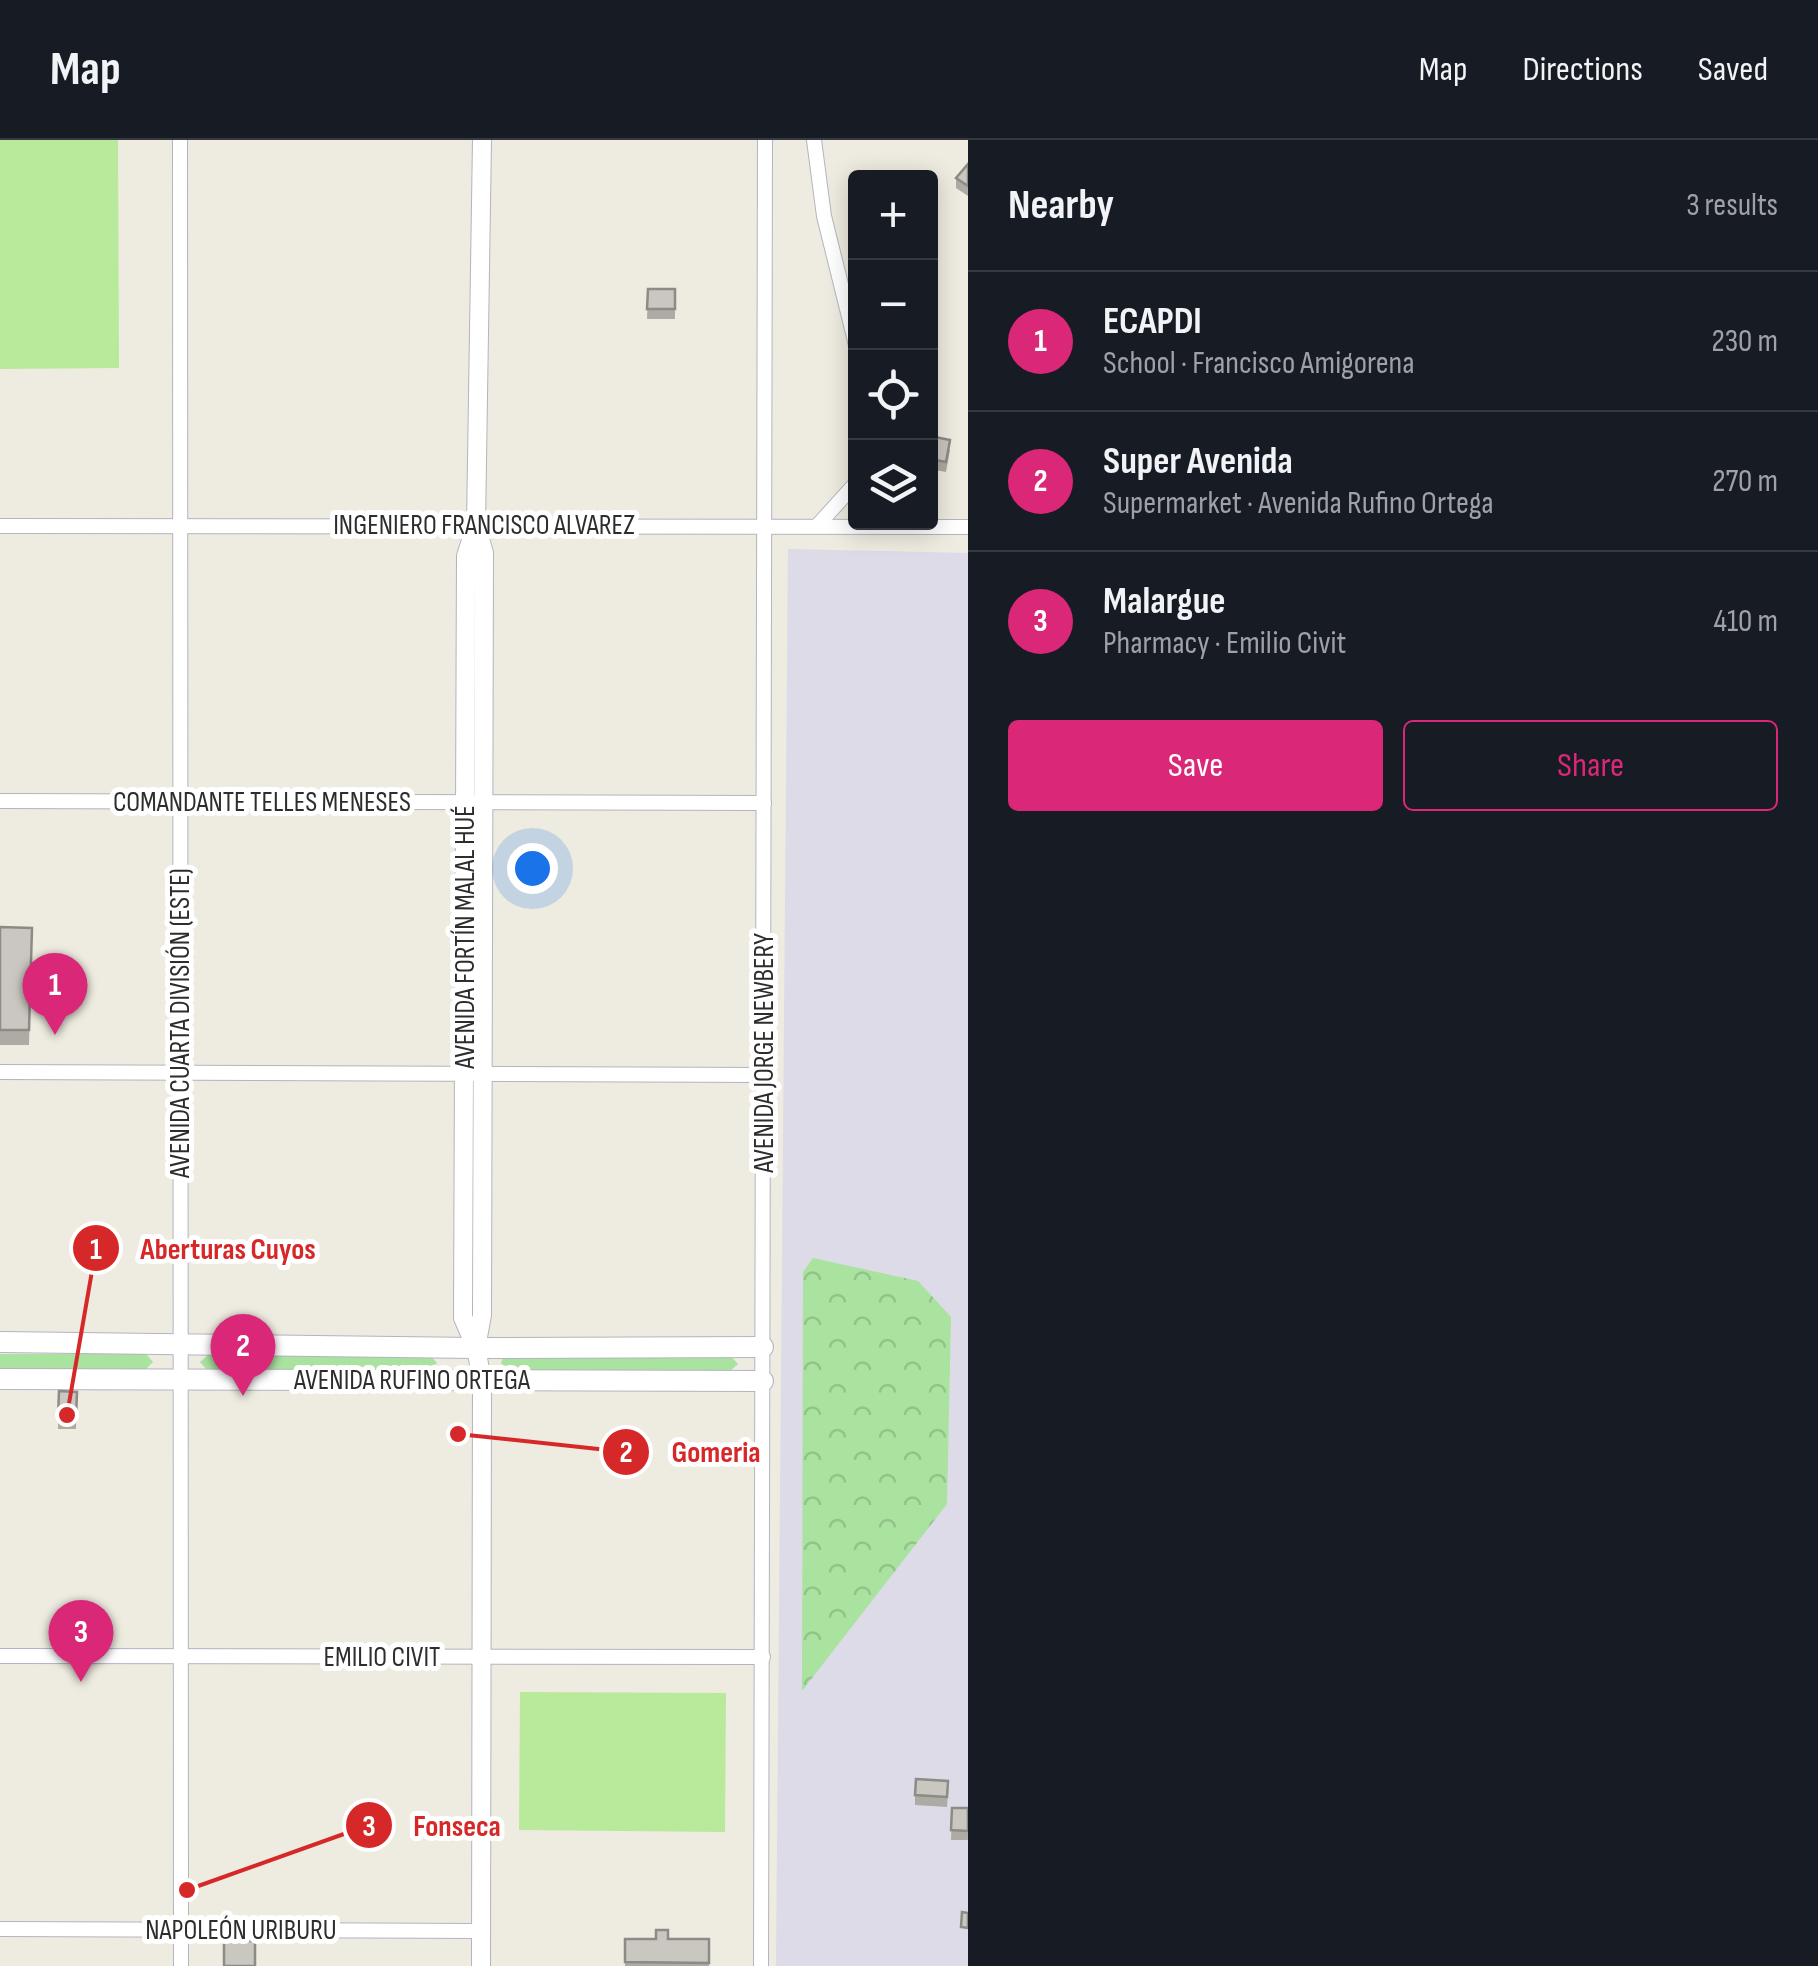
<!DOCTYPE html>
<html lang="en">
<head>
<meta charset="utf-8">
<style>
  body { margin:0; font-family:"Sofia Sans Condensed",sans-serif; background:#20242c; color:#f1f3f6 }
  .controls { position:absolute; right:30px; top:30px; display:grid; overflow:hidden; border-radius:10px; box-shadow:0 5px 25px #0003 }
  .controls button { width:90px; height:90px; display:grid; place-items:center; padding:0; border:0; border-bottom:2px solid #363941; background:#171b24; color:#f1f3f6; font:50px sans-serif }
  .you { position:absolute; left:532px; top:728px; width:35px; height:35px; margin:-25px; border:8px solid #fff; border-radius:50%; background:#1a73e8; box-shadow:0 0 0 15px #1a73e833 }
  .badge { display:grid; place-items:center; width:65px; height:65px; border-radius:50%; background:#db2777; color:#fff; font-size:32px; font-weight:700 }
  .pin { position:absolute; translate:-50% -82px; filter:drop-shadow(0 2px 5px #0008) }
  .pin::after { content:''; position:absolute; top:52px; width:35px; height:30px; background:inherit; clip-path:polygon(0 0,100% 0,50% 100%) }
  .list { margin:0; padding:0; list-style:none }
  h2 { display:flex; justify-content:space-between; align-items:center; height:130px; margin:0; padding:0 40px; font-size:42px }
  h2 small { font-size:32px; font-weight:400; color:#9ea1a6 }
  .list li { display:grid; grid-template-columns:65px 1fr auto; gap:30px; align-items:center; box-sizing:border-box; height:140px; padding:0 40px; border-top:2px solid #363941 }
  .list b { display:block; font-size:38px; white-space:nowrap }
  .list p { margin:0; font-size:32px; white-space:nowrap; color:#9ea1a6 }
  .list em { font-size:32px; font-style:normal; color:#9ea1a6 }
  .actions { display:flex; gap:20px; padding:30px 40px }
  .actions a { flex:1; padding:22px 0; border:2px solid #db2777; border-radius:10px; text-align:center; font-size:35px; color:#db2777 }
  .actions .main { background:#db2777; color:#fff }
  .icon { flex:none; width:55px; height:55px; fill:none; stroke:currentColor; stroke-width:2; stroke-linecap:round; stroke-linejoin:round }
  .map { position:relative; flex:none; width:968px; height:1826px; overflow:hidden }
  header { display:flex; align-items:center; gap:60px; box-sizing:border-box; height:140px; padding:0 50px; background:#171b24; border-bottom:2px solid #363941 }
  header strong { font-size:48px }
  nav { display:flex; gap:55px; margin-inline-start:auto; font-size:35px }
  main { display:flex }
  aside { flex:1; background:#171b24 }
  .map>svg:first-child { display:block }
</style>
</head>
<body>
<header>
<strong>Map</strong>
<nav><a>Map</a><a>Directions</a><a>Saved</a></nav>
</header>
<main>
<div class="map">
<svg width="968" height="1826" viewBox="0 0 968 1826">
  <defs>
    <pattern id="forest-crowns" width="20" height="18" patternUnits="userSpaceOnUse" patternTransform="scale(2.5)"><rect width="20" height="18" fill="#a9e39f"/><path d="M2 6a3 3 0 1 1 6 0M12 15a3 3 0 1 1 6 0" fill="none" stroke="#92c389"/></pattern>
  </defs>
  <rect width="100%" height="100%" fill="#eeebe0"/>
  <polygon fill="#dcdbe7" points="788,409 968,413 968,1826 776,1826"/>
  <g fill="#a9e39f">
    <polygon points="0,1214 146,1214 153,1222 145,1230 0,1229"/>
    <polygon points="208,1215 430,1215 437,1223 429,1230 207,1230 200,1222"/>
    <polygon points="731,1216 738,1224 730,1231 508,1231 501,1223 503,1218"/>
  </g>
  <polygon fill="url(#forest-crowns)" points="813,1118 918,1141 951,1177 947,1364 802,1551 803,1132"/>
  <g fill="#b9e99b">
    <polygon points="0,0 118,0 119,228 0,229"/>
    <polygon points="520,1552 726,1553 725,1692 519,1690"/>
  </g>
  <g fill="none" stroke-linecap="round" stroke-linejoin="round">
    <g stroke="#b4b4c0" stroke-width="16">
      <g id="minor">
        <polyline points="180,0 181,1826"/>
        <polyline points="814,0 824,76 856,205"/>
        <polyline points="0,386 968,387"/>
        <polyline points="817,386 856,343"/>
        <polyline points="0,661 764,663"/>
        <polyline points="0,932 764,935"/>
        <polyline points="0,1516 763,1517"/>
        <polyline points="0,1789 481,1791"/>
        <polyline points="761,1826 765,0"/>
      </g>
    </g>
    <g stroke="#b4b4c0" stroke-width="20">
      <g id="tertiary">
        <polyline points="476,385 484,413 482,1175 476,1208 463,1178 466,416 476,385 482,0"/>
        <polyline points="476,1208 482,1240 481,1826"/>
      </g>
    </g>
    <g stroke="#b4b4c0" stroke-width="22">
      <g id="secondary">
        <polyline points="0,1202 476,1208 763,1207"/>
        <polyline points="0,1239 763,1241"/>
      </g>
    </g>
    <use href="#minor" stroke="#fff" stroke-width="14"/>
    <use href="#tertiary" stroke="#fff" stroke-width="18"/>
    <use href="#secondary" stroke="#fff" stroke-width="20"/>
  </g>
  <g fill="#aeaba5">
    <polygon points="968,24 968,56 956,48 956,38"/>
    <polygon points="856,42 856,74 850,73 850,64"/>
    <polygon points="648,149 675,149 675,179 647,179"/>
    <polygon points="930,296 950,310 946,332 930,329"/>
    <polygon points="0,787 32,788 29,905 0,905"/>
    <polygon points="59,1251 77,1252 76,1289 58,1289"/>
    <polygon points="948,1651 947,1667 915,1665 915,1655"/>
    <polygon points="952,1668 968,1668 968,1700 951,1700"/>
    <rect x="625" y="1799" width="84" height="27"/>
  </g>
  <g fill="#cac7c0" stroke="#8d8b86" stroke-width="2.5">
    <polygon points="968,24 968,46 956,38"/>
    <polygon points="853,41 856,42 856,64 850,64"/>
    <polygon points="648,149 675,149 675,169 647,169"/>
    <polygon points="930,296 950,300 946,322 930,319"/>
    <polygon points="0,787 32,788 29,890 0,890"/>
    <polygon points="59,1251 77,1252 76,1279 58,1279"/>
    <polygon points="916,1639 948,1641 947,1657 915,1655"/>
    <polygon points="952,1668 968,1668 968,1691 951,1690"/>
    <polygon points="962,1772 968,1773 968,1788 961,1787"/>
    <polygon points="656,1790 668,1790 668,1799 709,1799 709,1823 625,1822 625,1799 656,1799"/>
    <rect x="224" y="1801" width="31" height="25"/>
  </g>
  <g text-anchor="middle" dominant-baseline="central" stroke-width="10" stroke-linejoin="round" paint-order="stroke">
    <g font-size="28" fill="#2d2d2d" stroke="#fff">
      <text x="484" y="385">INGENIERO FRANCISCO ALVAREZ</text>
      <text x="262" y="662">COMANDANTE TELLES MENESES</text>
      <text transform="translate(465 797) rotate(-90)">AVENIDA FORTÍN MALAL HUÉ</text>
      <text transform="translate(180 883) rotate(-90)">AVENIDA CUARTA DIVISIÓN (ESTE)</text>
      <text transform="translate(764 913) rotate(-90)">AVENIDA JORGE NEWBERY</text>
      <text x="412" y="1240">AVENIDA RUFINO ORTEGA</text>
      <text x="382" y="1517">EMILIO CIVIT</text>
      <text x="241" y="1790">NAPOLEÓN URIBURU</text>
    </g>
  </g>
  <path fill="none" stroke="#d62828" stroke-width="4" d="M67 1275L96 1108M458 1294L626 1312M187 1750L369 1685"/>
  <g fill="#d62828" stroke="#fff" stroke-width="4">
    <circle cx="67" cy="1275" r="10"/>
    <circle cx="458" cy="1294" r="10"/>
    <circle cx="187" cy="1750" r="10"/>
    <circle cx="96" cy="1108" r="25"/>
    <circle cx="626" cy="1312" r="25"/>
    <circle cx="369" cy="1685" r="25"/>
  </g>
  <g font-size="30" text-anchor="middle" font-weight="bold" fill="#fff">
    <text x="96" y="1119">1</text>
    <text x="626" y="1322">2</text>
    <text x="369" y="1696">3</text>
  </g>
  <g font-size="30" text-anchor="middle" font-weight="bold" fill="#d62828" stroke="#fff" stroke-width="10" stroke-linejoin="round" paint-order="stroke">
    <text x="228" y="1119">Aberturas Cuyos</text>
    <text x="716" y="1322">Gomeria</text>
    <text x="457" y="1696">Fonseca</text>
  </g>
</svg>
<div class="controls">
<button>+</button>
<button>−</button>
<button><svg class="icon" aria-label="locate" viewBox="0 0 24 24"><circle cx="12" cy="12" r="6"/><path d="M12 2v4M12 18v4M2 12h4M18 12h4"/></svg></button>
<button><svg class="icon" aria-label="layers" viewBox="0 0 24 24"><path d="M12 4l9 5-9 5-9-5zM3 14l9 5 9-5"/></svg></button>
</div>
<div class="you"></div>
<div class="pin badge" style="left:55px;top:895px">1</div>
<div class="pin badge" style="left:243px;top:1256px">2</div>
<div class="pin badge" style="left:81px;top:1542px">3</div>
</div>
<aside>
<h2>Nearby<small>3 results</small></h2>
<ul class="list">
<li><span class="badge">1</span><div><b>ECAPDI</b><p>School · Francisco Amigorena</p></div><em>230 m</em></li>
<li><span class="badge">2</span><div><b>Super Avenida</b><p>Supermarket · Avenida Rufino Ortega</p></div><em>270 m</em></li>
<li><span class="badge">3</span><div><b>Malargue</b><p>Pharmacy · Emilio Civit</p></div><em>410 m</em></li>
</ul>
<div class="actions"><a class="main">Save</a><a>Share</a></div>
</aside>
</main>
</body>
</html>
